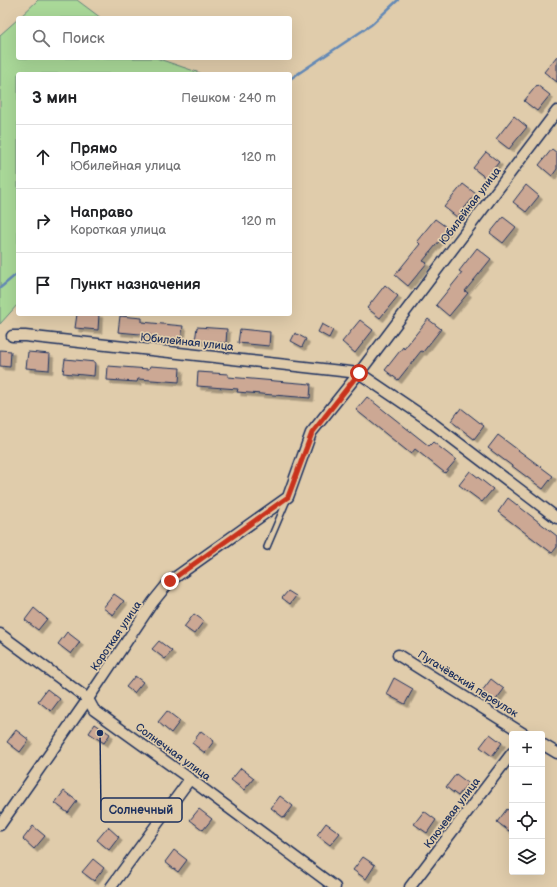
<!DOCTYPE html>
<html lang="ru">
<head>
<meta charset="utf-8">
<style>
  body { margin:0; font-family:"Balsamiq Sans",sans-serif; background:#f6f6f6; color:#202124 }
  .controls { position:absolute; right:12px; bottom:12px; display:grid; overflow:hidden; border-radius:4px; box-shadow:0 4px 16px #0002 }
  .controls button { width:36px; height:36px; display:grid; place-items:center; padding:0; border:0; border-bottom:1px solid #e0e0e0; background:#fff; color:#202124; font:20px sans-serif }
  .stop { position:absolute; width:12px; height:12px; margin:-9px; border:3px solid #c8321e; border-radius:50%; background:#fff }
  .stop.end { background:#c8321e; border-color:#fff; box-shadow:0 1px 4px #0008 }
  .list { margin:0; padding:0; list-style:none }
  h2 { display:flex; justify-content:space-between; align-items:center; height:52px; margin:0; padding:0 16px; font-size:17px }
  h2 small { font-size:13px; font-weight:400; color:#757577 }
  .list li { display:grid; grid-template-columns:26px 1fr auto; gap:12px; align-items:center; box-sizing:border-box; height:64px; padding:0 16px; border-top:1px solid #e0e0e0 }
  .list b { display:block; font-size:15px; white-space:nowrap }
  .list p { margin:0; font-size:13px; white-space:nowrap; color:#757577 }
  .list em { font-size:13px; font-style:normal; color:#757577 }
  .icon { flex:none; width:22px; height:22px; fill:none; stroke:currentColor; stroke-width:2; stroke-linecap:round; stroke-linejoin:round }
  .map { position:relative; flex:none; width:557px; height:887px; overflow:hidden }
  .search { position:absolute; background:#fff; box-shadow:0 4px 16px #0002; left:16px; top:16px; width:276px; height:44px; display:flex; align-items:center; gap:10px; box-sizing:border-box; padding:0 14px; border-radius:4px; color:#757577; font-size:15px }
  .panel { position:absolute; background:#fff; box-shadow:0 4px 16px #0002; left:16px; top:72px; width:276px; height:244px; border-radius:4px }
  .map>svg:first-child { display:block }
</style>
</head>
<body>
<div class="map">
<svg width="557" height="887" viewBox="0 0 557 887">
  <defs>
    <filter id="shadow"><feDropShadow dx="3.5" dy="3.5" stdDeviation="0" flood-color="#0004"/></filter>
  </defs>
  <rect width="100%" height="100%" fill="#e0ccab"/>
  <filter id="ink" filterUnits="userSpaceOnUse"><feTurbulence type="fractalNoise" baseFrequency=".025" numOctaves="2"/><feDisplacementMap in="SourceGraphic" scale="8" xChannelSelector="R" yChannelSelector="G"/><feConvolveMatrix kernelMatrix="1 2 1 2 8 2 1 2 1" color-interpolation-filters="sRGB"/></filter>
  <g filter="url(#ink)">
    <g fill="#a9d898" stroke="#62847b">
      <polygon points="38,0 77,0 101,18 19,18"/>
      <polygon points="18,19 18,58 156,58 203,74 18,74 18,304 0,324 0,35"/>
    </g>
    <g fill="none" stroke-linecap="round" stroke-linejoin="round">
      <g stroke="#6489b6" stroke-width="2.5">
        <polyline points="290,79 371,25 398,0"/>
        <polyline points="0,288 18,273"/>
      </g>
    </g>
    <g fill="#cca894" stroke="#1b2f5e" filter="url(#shadow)">
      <polygon points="557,56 557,82 544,72"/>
      <polygon points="537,85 550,95 537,111 524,101"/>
      <polygon points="514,116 527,127 509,149 496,139"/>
      <polygon points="552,149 557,153 557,169 552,176 539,165"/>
      <polygon points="486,152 499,162 486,178 473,168"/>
      <polygon points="463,184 476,194 457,217 444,207"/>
      <polygon points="526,185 539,196 526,212 513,202"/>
      <polygon points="503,217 516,227 503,243 490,233"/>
      <polygon points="435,219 449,229 423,261 427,263 408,286 395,275 420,244 417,241"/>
      <polygon points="477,248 491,259 465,291 468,293 449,316 436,305 462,273 459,271"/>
      <polygon points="385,285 398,296 380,318 367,308"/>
      <polygon points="77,314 99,314 98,330 75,328"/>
      <polygon points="120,316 142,318 142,322 183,326 181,340 151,337 151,335 118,332"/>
      <polygon points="428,319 441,329 423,352 421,351 398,380 385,370 403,347 404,349"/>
      <polygon points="360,320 373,330 355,353 342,342"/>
      <polygon points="322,324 333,330 329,338 318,332"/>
      <polygon points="197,327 227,329 226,343 195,341"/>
      <polygon points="240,329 270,332 269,346 238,343"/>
      <polygon points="295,333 306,339 302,347 291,341"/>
      <polygon points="0,350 11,351 10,367 0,366"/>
      <polygon points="28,352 50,354 49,370 26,368"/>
      <polygon points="65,359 95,362 94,376 63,373"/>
      <polygon points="108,366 149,369 150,366 180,368 179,382 138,379 137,382 107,380"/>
      <polygon points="198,372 228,374 228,377 311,384 310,398 237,392 238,389 197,386"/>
      <polygon points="367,397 429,446 433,442 456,460 445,473 415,449 411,454 356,410"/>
      <polygon points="461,408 484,426 474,439 451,421"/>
      <polygon points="498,435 553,476 543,489 488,448"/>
      <polygon points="470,471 493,489 482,502 459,485"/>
      <polygon points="508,498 557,536 557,547 552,553 498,512"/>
      <polygon points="288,591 296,596 290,604 282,598"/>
      <polygon points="114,594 124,601 113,615 103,608"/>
      <polygon points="34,608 47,619 38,630 25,620"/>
      <polygon points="194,614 204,621 194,634 184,627"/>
      <polygon points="67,632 80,642 71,654 58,644"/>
      <polygon points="159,641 172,651 165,659 152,649"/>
      <polygon points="135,676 143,682 134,693 126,687"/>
      <polygon points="394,678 413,689 405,704 386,694"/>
      <polygon points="491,679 504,689 495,701 482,691"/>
      <polygon points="47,689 60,699 51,711 38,701"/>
      <polygon points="167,711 180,721 171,733 158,722"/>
      <polygon points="95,724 110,734 104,743 89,733"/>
      <polygon points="16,730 29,740 20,752 7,742"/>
      <polygon points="201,731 214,741 205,753 192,743"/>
      <polygon points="490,734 502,743 492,756 480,747"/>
      <polygon points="241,768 254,778 244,790 231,780"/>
      <polygon points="456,774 468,783 458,796 446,787"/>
      <polygon points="64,791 77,801 68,813 55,803"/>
      <polygon points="280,796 293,806 284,818 271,808"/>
      <polygon points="199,809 212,819 203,830 190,820"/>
      <polygon points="507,809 512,813 512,827 509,831 497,822"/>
      <polygon points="424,811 436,820 427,833 414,824"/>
      <polygon points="326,823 340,833 330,845 317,835"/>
      <polygon points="33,826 45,836 34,849 23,839"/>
      <polygon points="108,827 119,837 109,850 97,840"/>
      <polygon points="174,850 187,860 178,872 165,862"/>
      <polygon points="363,857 375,865 366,879 353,870"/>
      <polygon points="93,859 104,868 94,881 82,872"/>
    </g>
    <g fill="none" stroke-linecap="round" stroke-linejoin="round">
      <g stroke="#1b2f5e" stroke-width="8">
        <polyline id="service" points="267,547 287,500"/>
      </g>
      <g stroke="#1b2f5e" stroke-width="13">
        <g id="minor">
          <polyline points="12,336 25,336 359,373 427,419 557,518"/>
          <polyline points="0,634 88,699 94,710 190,779 335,887"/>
          <polyline points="398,655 524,734"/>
          <polyline points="542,744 557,753"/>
          <polyline points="0,825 88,699 153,602 170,581 288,497 311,433 359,373 557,111"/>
          <polyline points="111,887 190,779"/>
          <polyline points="410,887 512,753"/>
        </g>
      </g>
      <use href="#service" stroke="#e0ccab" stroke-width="5"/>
      <use href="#minor" stroke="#e0ccab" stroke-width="10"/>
    </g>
  </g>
  <g fill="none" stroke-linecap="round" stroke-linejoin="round" filter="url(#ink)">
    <polyline stroke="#c8321e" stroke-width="5" points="170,581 288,497 312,433 359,373"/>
  </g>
  <g text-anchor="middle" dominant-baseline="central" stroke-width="3.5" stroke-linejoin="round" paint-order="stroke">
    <g font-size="11" fill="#1b2f5e" stroke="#e0ccab">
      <text transform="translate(470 206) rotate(-53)">Юбилейная улица</text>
      <text transform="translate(187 342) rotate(6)">Юбилейная улица</text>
      <text transform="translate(116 636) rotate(-56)">Короткая улица</text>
      <text transform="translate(468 684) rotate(32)">Пугачёвский переулок</text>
      <text transform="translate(173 752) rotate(36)">Солнечная улица</text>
      <text transform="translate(452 813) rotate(-53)">Ключевая улица</text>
    </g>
  </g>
  <path fill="none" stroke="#1b2f5e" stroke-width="1.5" d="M100 733L101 810"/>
  <circle fill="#1b2f5e" stroke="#e0ccab" stroke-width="1.5" cx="100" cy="733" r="4"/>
  <rect fill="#e0ccab" stroke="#1b2f5e" stroke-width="1.5" x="101" y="798" width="81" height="24" rx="4"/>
  <g font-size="12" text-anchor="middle" font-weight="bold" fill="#1b2f5e">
    <text x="141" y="814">Солнечный</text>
  </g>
</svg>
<div class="controls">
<button>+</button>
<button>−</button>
<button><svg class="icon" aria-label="locate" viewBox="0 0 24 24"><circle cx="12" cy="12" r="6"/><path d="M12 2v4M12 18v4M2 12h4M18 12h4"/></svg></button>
<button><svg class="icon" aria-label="layers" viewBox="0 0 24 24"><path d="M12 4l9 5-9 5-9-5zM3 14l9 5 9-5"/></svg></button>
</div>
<div class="stop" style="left:359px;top:373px"></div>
<div class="stop end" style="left:170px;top:581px"></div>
<div class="search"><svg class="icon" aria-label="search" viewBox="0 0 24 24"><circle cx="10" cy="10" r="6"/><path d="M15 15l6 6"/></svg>Поиск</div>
<section class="panel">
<h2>3 мин<small>Пешком · 240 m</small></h2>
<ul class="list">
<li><svg class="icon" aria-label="ahead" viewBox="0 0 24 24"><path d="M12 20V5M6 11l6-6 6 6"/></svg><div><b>Прямо</b><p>Юбилейная улица</p></div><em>120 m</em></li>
<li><svg class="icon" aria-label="right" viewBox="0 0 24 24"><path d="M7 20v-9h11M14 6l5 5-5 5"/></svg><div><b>Направо</b><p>Короткая улица</p></div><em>120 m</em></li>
<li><svg class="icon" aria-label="arrive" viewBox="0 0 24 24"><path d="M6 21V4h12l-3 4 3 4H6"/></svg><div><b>Пункт назначения</b></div></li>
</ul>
</section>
</div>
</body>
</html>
